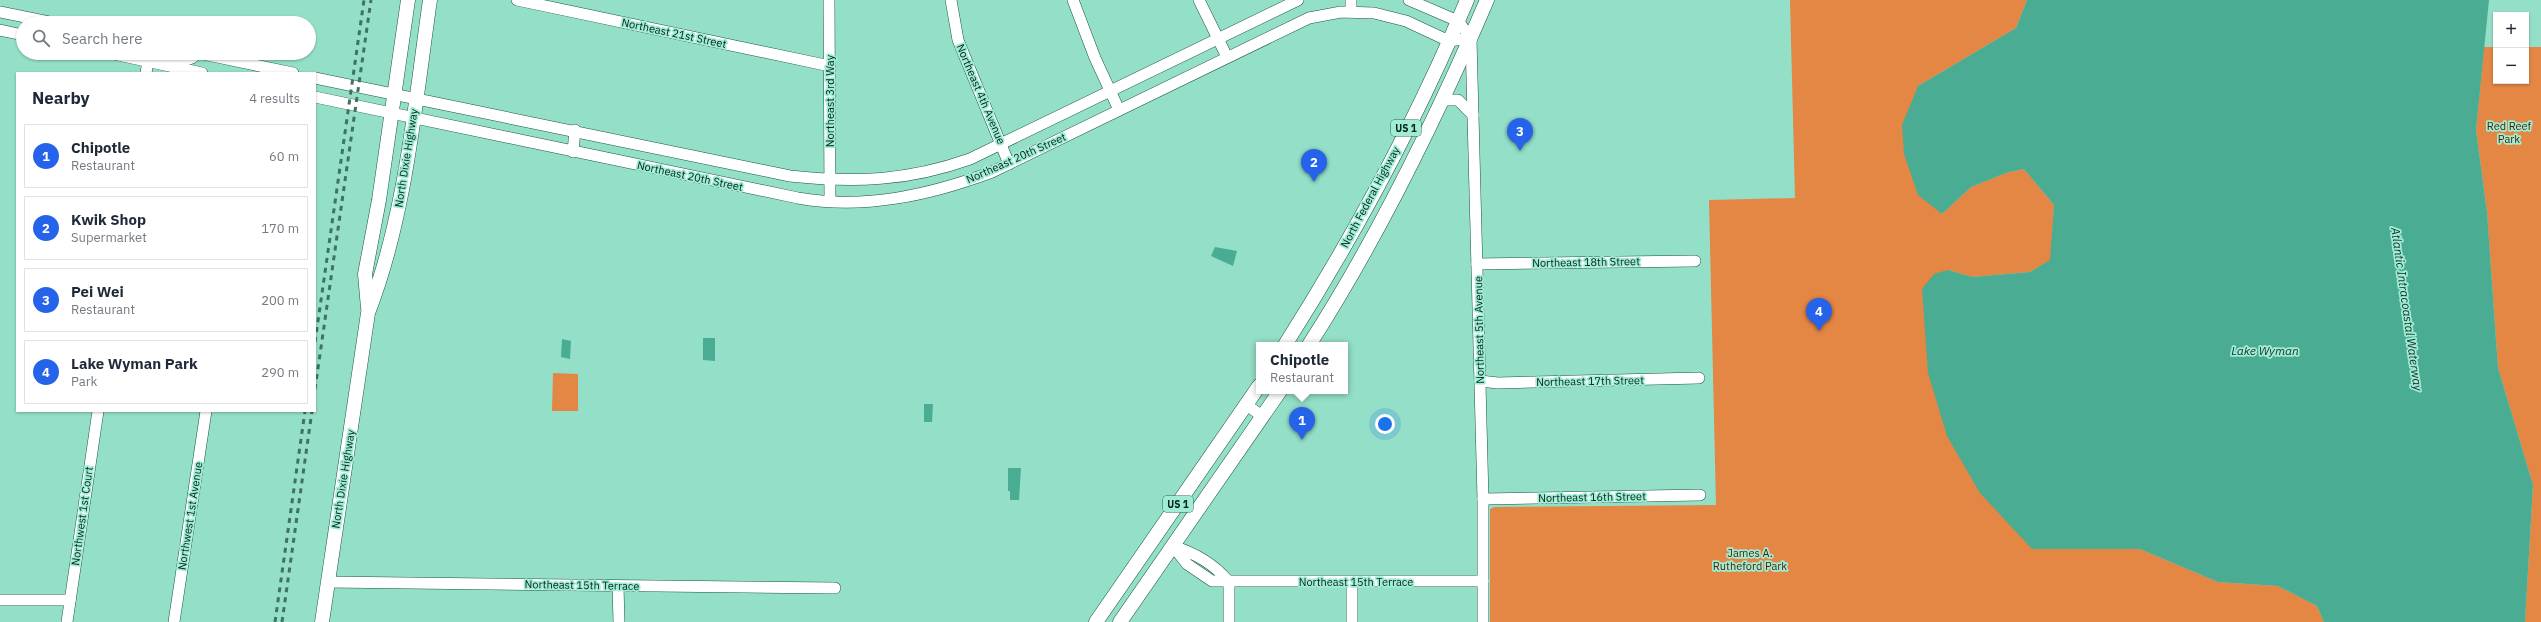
<!DOCTYPE html>
<html lang="en">
<head>
<meta charset="utf-8">
<style>
  body { margin:0; font-family:"IBM Plex Sans",sans-serif; background:#f2f2f3; color:#1f2937 }
  .controls { position:absolute; right:12px; top:12px; display:grid; overflow:hidden; border-radius:0px; box-shadow:0 1px 3px #0004 }
  .controls button { width:36px; height:36px; display:grid; place-items:center; padding:0; border:0; border-bottom:1px solid #e0e1e3; background:#fff; color:#1f2937; font:20px sans-serif }
  .you { position:absolute; left:1385px; top:424px; width:14px; height:14px; margin:-10px; border:3px solid #fff; border-radius:50%; background:#1a73e8; box-shadow:0 0 0 6px #1a73e833 }
  .badge { display:grid; place-items:center; width:26px; height:26px; border-radius:50%; background:#2563eb; color:#fff; font-size:13px; font-weight:700 }
  .pin { position:absolute; translate:-50% -33px; filter:drop-shadow(0 1px 2px #0008) }
  .pin::after { content:''; position:absolute; top:21px; width:14px; height:12px; background:inherit; clip-path:polygon(0 0,100% 0,50% 100%) }
  .popup { position:absolute; left:1256px; top:342px; width:92px; height:52px; box-sizing:border-box; display:grid; place-content:center; border-radius:0px; background:#fff; filter:drop-shadow(0 1px 3px #0005); font-size:13px; white-space:nowrap; color:#747a83 }
  .popup b { font-size:15px; color:#1f2937 }
  .popup::after { content:''; position:absolute; left:50%; top:100%; margin-left:-8px; border:8px solid transparent; border-top-color:#fff }
  .list { margin:0; padding:0; list-style:none }
  h2 { display:flex; justify-content:space-between; align-items:center; height:52px; margin:0; padding:0 16px; font-size:17px }
  h2 small { font-size:13px; font-weight:400; color:#747a83 }
  .list li { display:grid; grid-template-columns:26px 1fr auto; gap:12px; align-items:center; box-sizing:border-box; height:64px; margin:0 8px 8px; padding:0 8px; border:1px solid #e0e1e3; border-radius:0px }
  .list b { display:block; font-size:15px; white-space:nowrap }
  .list p { margin:0; font-size:13px; white-space:nowrap; color:#747a83 }
  .list em { font-size:13px; font-style:normal; color:#747a83 }
  .icon { flex:none; width:22px; height:22px; fill:none; stroke:currentColor; stroke-width:2; stroke-linecap:round; stroke-linejoin:round }
  .map { position:relative; flex:none; width:2541px; height:622px; overflow:hidden }
  .search { position:absolute; background:#fff; box-shadow:0 1px 3px #0004; left:16px; top:16px; width:300px; height:44px; display:flex; align-items:center; gap:10px; box-sizing:border-box; padding:0 14px; border-radius:22px; color:#747a83; font-size:15px }
  .panel { position:absolute; background:#fff; box-shadow:0 1px 3px #0004; left:16px; top:72px; width:300px; height:340px; border-radius:0px }
  .map>svg:first-child { display:block }
</style>
</head>
<body>
<div class="map">
<svg width="2541" height="622" viewBox="0 0 2541 622">
  <rect width="100%" height="100%" fill="#94dfc8"/>
  <g fill="#e48644">
    <polygon points="1790,0 2027,0 2016,28 1918,86 1942,214 1971,187 2006,173 2024,169 2054,205 2051,260 2030,272 1972,277 1948,270 2032,549 2140,549 2218,582 2278,586 2317,606 2324,622 1490,622 1490,509 1495,507 1716,505 1709,200 1795,198"/>
    <polygon points="2484,47 2496,47 2496,81 2526,81 2526,47 2541,47 2541,622 2525,622 2533,485 2498,368 2487,212 2476,130"/>
    <polygon points="553,373 578,374 578,411 552,411"/>
  </g>
  <g fill="#4aac92">
    <polygon points="2027,0 2489,0 2476,130 2487,212 2498,368 2533,485 2525,622 2324,622 2317,606 2278,586 2218,582 2140,549 2032,549 1980,493 1947,436 1928,373 1922,289 1934,274 1948,270 1972,277 2030,272 2050,260 2054,205 2024,169 2006,173 1971,187 1942,214 1918,195 1904,154 1902,125 1918,86 2016,28"/>
    <polygon points="1215,247 1237,251 1233,266 1211,256"/>
    <polygon points="703,338 715,338 715,361 703,360"/>
    <polygon points="562,339 571,341 570,359 561,357"/>
    <polygon points="924,404 933,404 932,422 924,422"/>
    <polygon points="1008,468 1021,468 1019,500 1010,500 1010,491 1008,491"/>
  </g>
  <g fill="none" stroke-linecap="round" stroke-linejoin="round">
    <g stroke="#1a5446" stroke-width="12">
      <g id="minor">
        <polyline points="517,0 830,66"/>
        <polyline points="829,0 830,201"/>
        <polyline points="951,0 958,40 1009,164"/>
        <polyline points="1073,0 1095,58 1119,110"/>
        <polyline points="1199,0 1227,57"/>
        <polyline points="1351,0 1351,12"/>
        <polyline points="1409,0 1458,21 1471,38"/>
        <polyline points="0,12 54,23"/>
        <polyline points="0,30 23,35"/>
        <polyline points="1471,39 1483,499 1483,622"/>
        <polyline points="109,53 202,73"/>
        <polyline points="198,53 293,73"/>
        <polyline points="170,65 192,58 198,53"/>
        <polyline points="146,73 148,61"/>
        <path d="M315 78 790 176C855 183 908 181 970 159L1298 0"/>
        <path d="M315 97 798 198C864 210 930 195 992 172L1309 18 1341 12 1374 13 1406 21 1449 41 1471 38"/>
        <polyline points="1443,100 1458,100 1473,115"/>
        <polyline points="573,152 575,130"/>
        <polyline points="1477,264 1695,261"/>
        <polyline points="1480,381 1498,383 1699,378"/>
        <polyline points="1247,405 1263,417"/>
        <polyline points="1483,499 1700,495"/>
        <polyline points="1173,546 1187,564 1212,581 1483,581"/>
        <path d="M1173 546C1196 554 1213 563 1229 582"/>
        <polyline points="328,582 835,588"/>
        <polyline points="1229,582 1229,622"/>
        <polyline points="1352,582 1352,622"/>
        <polyline points="618,586 619,622"/>
        <polyline points="0,600 70,600"/>
        <polyline points="67,622 98,411"/>
        <polyline points="174,622 206,411"/>
      </g>
    </g>
    <g stroke="#1a5446" stroke-width="15">
      <g id="major">
        <polyline points="368,308 365,274 379,200 408,0"/>
        <path d="M1285 345C1354 236 1417 119 1467 0"/>
        <path d="M1309 345C1379 236 1436 119 1487 0"/>
        <path d="M322 622 368 313C406 215 415 103 430 0"/>
        <polyline points="1096,622 1259,386"/>
        <polyline points="1120,622 1280,391"/>
      </g>
    </g>
    <use href="#minor" stroke="#fff" stroke-width="11"/>
    <use href="#major" stroke="#fff" stroke-width="14"/>
    <g stroke="#407263" stroke-width="3" stroke-dasharray="5 5" stroke-linecap="butt">
      <polyline points="315,342 364,0"/>
      <polyline points="315,389 371,0"/>
      <polyline points="275,622 305,411"/>
      <polyline points="282,622 312,411"/>
    </g>
  </g>
  <g text-anchor="middle" dominant-baseline="central" stroke-width="3.5" stroke-linejoin="round" paint-order="stroke">
    <g fill="#a1ecd5" stroke="#336054" stroke-width="1">
      <rect x="1391" y="120" width="30" height="16" rx="3"/>
      <rect x="1163" y="496" width="30" height="16" rx="3"/>
    </g>
    <g font-size="10" font-weight="bold" fill="#04241c">
      <text x="1406" y="128">US 1</text>
      <text x="1178" y="504">US 1</text>
    </g>
    <g font-size="11" fill="#04241c" stroke="#a1ecd5">
      <text transform="translate(674 33) rotate(12)">Northeast 21st Street</text>
      <text transform="translate(981 94) rotate(67)">Northeast 4th Avenue</text>
      <text transform="translate(830 101) rotate(-90)">Northeast 3rd Way</text>
      <text transform="translate(406 158) rotate(-81)">North Dixie Highway</text>
      <text transform="translate(1016 158) rotate(-24)">Northeast 20th Street</text>
      <text transform="translate(690 176) rotate(12)">Northeast 20th Street</text>
      <text transform="translate(1370 197) rotate(-62)">North Federal Highway</text>
      <text transform="translate(1586 262) rotate(-1)">Northeast 18th Street</text>
      <text transform="translate(1479 330) rotate(-91)">Northeast 5th Avenue</text>
      <text transform="translate(1590 381) rotate(-1)">Northeast 17th Street</text>
      <text transform="translate(343 479) rotate(-81)">North Dixie Highway</text>
      <text transform="translate(1592 497) rotate(-1)">Northeast 16th Street</text>
      <text transform="translate(82 516) rotate(-82)">Northwest 1st Court</text>
      <text transform="translate(190 516) rotate(-81)">Northwest 1st Avenue</text>
      <text x="1356" y="582">Northeast 15th Terrace</text>
      <text transform="translate(582 585) rotate(1)">Northeast 15th Terrace</text>
    </g>
    <g font-size="11" fill="#4e2200" stroke="#a1ecd5">
      <text x="2509" y="126">Red Reef<tspan x="2509" dy="13">Park</tspan></text>
      <text x="1750" y="553">James A.<tspan x="1750" dy="13">Rutheford Park</tspan></text>
    </g>
    <g font-size="12" font-style="italic" fill="#133229" stroke="#a1ecd5">
      <text transform="translate(2407 309) rotate(82)">Atlantic Intracoastal Waterway</text>
      <text x="2265" y="350">Lake Wyman</text>
    </g>
  </g>
</svg>
<div class="controls">
<button>+</button>
<button>−</button>
</div>
<div class="you"></div>
<div class="pin badge" style="left:1302px;top:440px">1</div>
<div class="popup"><b>Chipotle</b>Restaurant</div>
<div class="pin badge" style="left:1314px;top:182px">2</div>
<div class="pin badge" style="left:1520px;top:151px">3</div>
<div class="pin badge" style="left:1819px;top:331px">4</div>
<div class="search"><svg class="icon" aria-label="search" viewBox="0 0 24 24"><circle cx="10" cy="10" r="6"/><path d="M15 15l6 6"/></svg>Search here</div>
<section class="panel">
<h2>Nearby<small>4 results</small></h2>
<ul class="list">
<li><span class="badge">1</span><div><b>Chipotle</b><p>Restaurant</p></div><em>60 m</em></li>
<li><span class="badge">2</span><div><b>Kwik Shop</b><p>Supermarket</p></div><em>170 m</em></li>
<li><span class="badge">3</span><div><b>Pei Wei</b><p>Restaurant</p></div><em>200 m</em></li>
<li><span class="badge">4</span><div><b>Lake Wyman Park</b><p>Park</p></div><em>290 m</em></li>
</ul>
</section>
</div>
</body>
</html>
